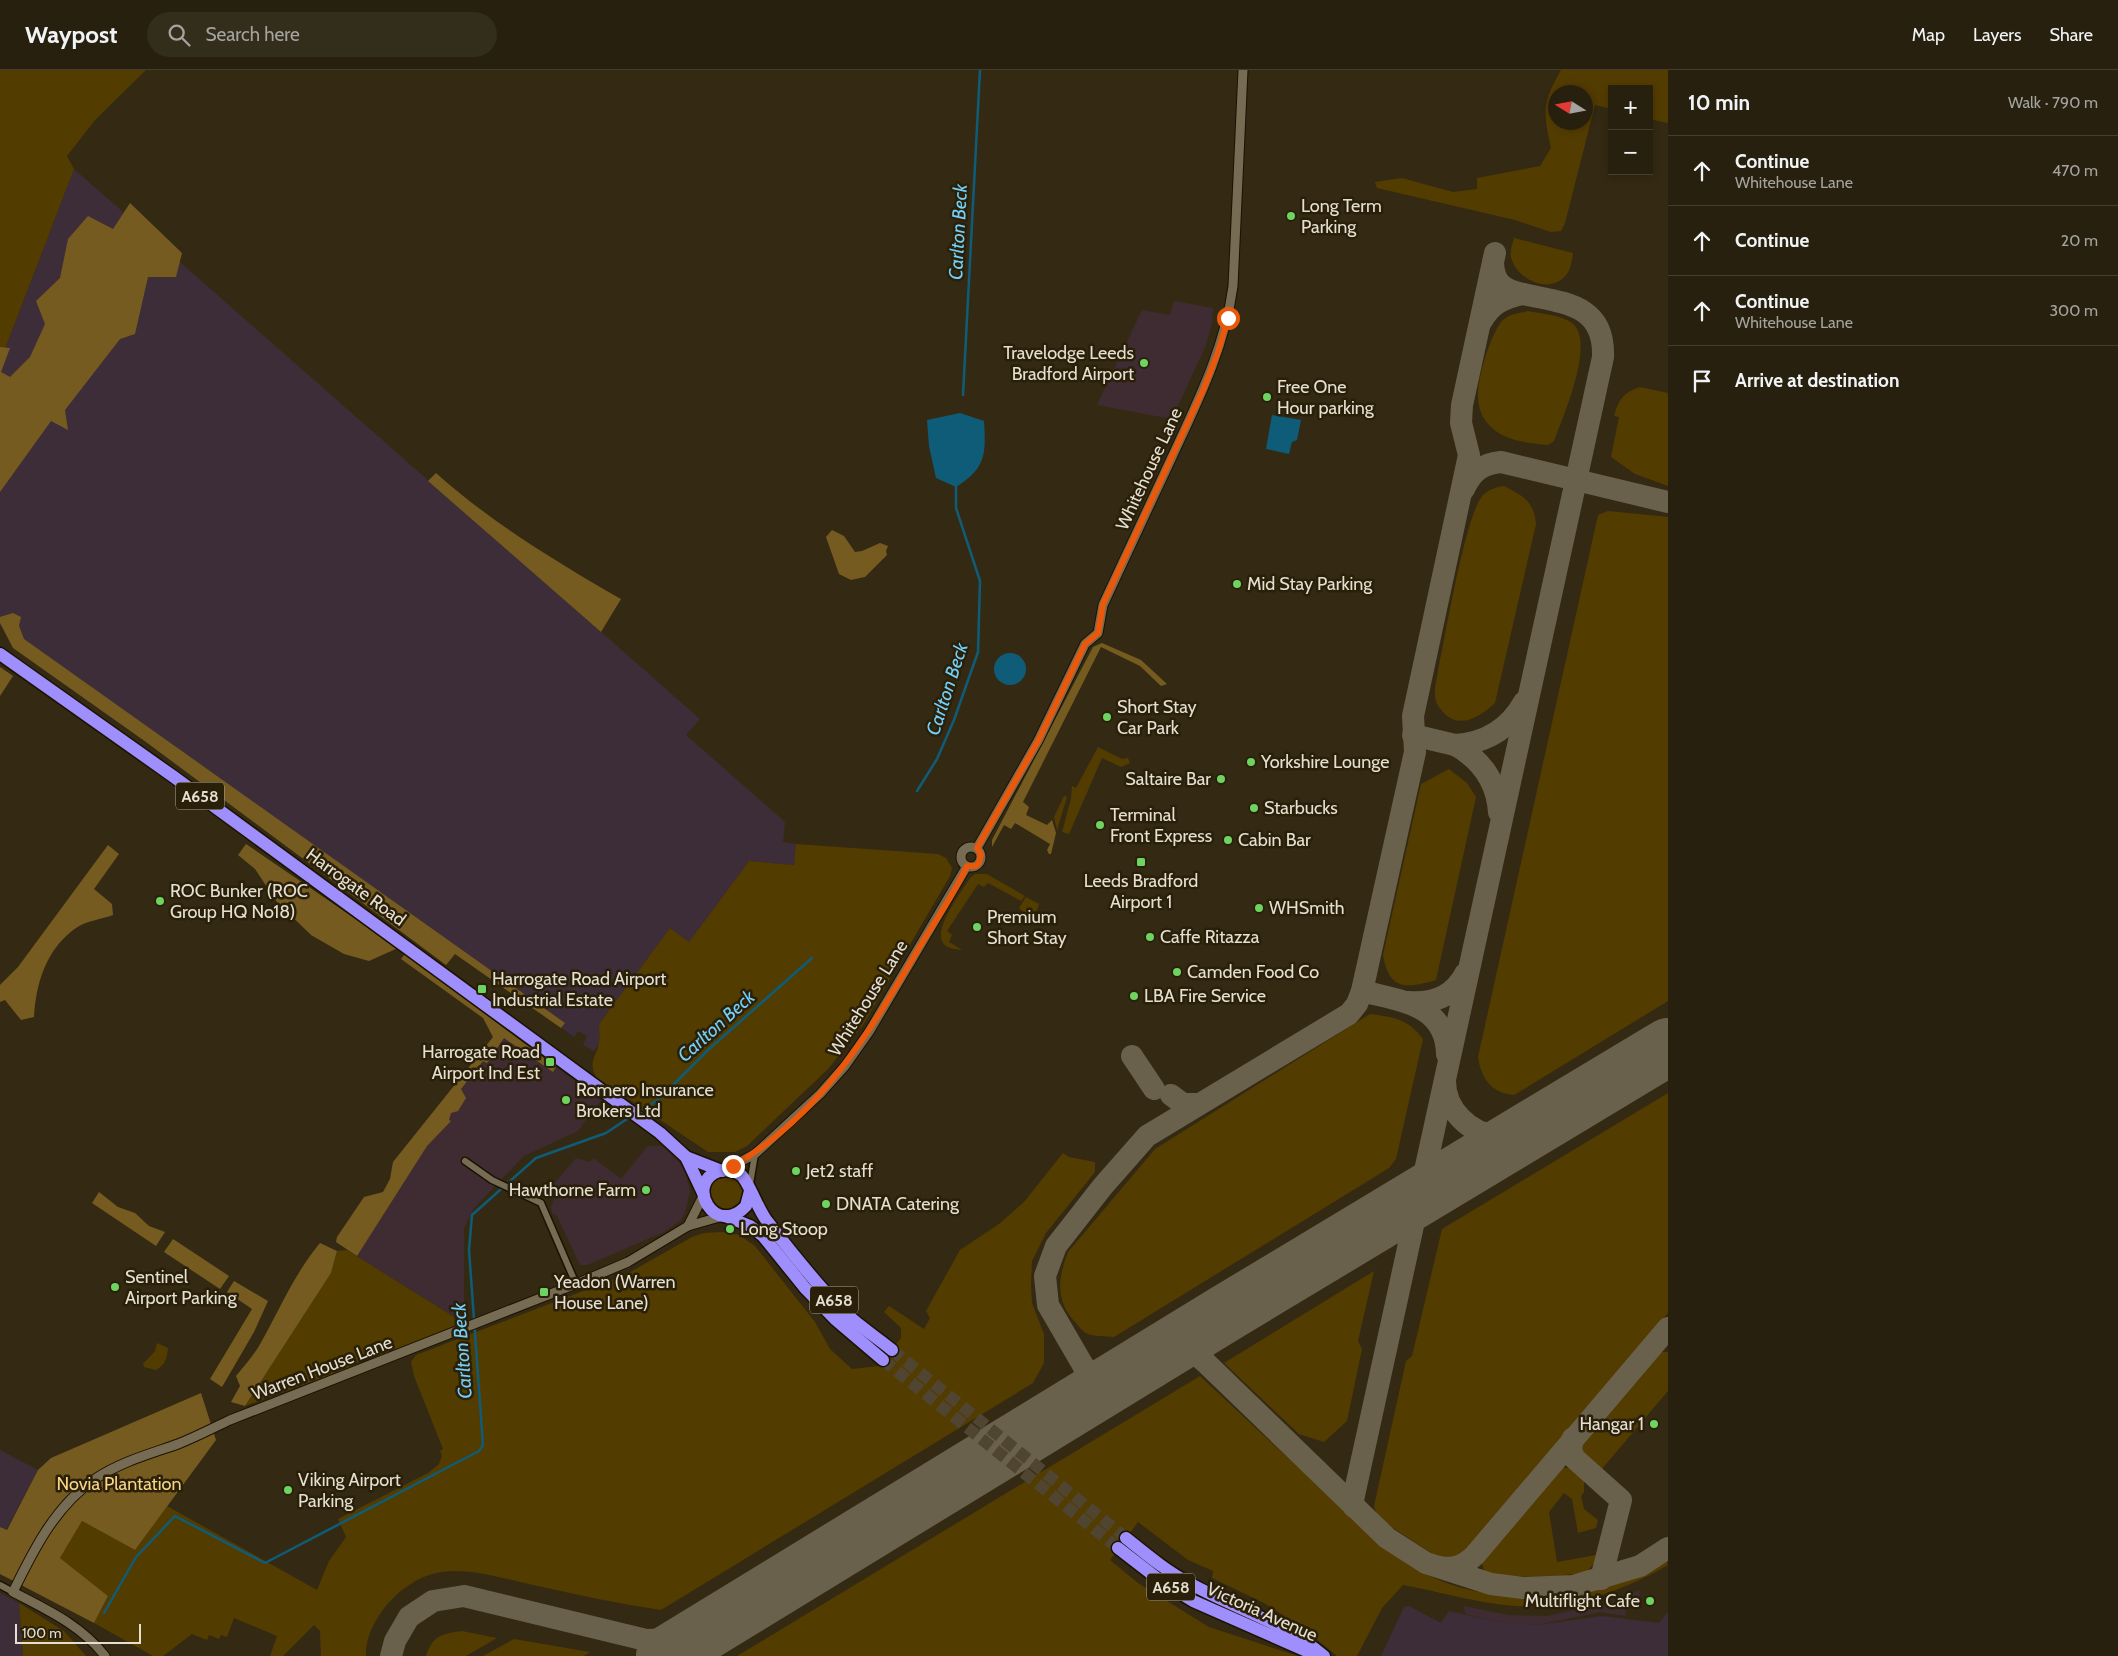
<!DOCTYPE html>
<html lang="en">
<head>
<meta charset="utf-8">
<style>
  body { margin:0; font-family:Cabin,sans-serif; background:#332d1c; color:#f1f3f6 }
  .controls { position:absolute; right:15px; top:15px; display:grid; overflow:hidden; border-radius:0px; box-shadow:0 2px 8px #0003 }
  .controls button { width:45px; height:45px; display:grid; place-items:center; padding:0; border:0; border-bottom:1px solid #433e2e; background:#27200e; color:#f1f3f6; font:25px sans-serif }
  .compass { position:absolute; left:1548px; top:15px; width:45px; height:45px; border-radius:50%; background:#27200e; box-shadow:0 2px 8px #0003; rotate:281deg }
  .scale { position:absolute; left:15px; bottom:12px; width:126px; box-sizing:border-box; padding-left:5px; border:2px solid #e5dfd1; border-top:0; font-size:14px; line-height:18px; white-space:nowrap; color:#e5dfd1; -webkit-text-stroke:4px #2a2009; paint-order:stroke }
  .stop { position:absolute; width:15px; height:15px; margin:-11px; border:4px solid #ea580c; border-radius:50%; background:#fff }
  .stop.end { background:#ea580c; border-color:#fff; box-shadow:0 1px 5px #0008 }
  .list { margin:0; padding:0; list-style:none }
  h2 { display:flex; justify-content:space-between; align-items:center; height:65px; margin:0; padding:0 20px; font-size:21px }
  h2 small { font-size:16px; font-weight:400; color:#a4a39e }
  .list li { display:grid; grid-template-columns:32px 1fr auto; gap:15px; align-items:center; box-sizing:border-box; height:70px; padding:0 20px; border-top:1px solid #433e2e }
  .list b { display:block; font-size:19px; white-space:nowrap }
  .list p { margin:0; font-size:16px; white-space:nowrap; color:#a4a39e }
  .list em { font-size:16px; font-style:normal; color:#a4a39e }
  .icon { flex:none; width:28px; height:28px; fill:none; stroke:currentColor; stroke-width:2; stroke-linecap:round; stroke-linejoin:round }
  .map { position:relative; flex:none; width:1668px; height:1586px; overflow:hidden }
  header { display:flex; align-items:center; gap:30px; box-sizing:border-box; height:70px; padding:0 25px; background:#27200e; border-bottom:1px solid #433e2e }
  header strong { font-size:24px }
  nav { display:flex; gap:28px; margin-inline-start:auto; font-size:18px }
  .search { width:350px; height:45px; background:#332d1c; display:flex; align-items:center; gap:12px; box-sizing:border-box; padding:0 18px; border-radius:28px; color:#a4a39e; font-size:19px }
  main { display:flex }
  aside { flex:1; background:#27200e }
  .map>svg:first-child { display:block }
</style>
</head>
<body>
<header>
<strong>Waypost</strong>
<div class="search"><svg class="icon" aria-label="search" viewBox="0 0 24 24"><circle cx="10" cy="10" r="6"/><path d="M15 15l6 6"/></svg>Search here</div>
<nav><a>Map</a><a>Layers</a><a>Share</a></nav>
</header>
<main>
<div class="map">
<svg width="1668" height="1586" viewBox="0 0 1668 1586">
  <rect width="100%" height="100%" fill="#342a13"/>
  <g fill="#3f2c32">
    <polygon points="1174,231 1213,238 1212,253 1206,275 1172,349 1097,335 1142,240 1170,245"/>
    <polygon points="501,956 601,1030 578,1061 524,1086 474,1138 464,1158 464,1242 454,1247 347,1180"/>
    <polygon points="648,1076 662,1076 678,1091 685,1101 690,1121 685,1143 681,1150 664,1162 587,1195 580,1195 556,1144 553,1145 551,1138 555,1126 549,1120 576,1088 590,1092 593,1088 621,1109"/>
    <polygon points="1639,1520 1640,1528 1625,1535 1626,1546 1600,1542 1537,1555 1492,1551 1465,1544 1464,1536 1508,1545 1547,1546 1616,1531"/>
  </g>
  <g fill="#3d2d38">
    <polygon points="74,99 700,649 686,665 785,752 783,772 796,774 794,795 749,791 689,872 670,858 599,954 599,974 594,981 583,975 587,966 578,961 574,967 0,555 0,292"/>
    <polygon points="0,1380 38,1400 6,1460 0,1457"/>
    <polygon points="0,1523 19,1533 23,1586 0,1586"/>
    <polygon points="1409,1536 1441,1553 1449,1541 1492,1551 1537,1555 1602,1546 1659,1553 1668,1542 1668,1586 1381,1586 1404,1537"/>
  </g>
  <g fill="#533c00" fill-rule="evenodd">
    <polygon points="0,0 146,0 95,50 67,86 74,99 0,292"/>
    <path d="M1561 0H1668V53L1649 49V19H1612V39L1595 35 1565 153 1561 161 1551 162 1515 150 1377 118 1375 112 1402 108 1453 122 1477 119V108L1540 96 1551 78C1543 42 1542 33 1561 0ZM1556 22H1586V52H1556Z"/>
    <path d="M1514 168 1573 183C1572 190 1571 200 1566 205 1551 225 1516 210 1511 187 1510 182 1512 174 1514 168Z"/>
    <path d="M1528 241C1541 244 1566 245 1575 256 1593 278 1563 347 1554 371L1548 375C1529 373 1505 371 1491 357 1482 349 1478 337 1478 326 1477 309 1491 262 1503 250 1509 244 1520 243 1528 241Z"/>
    <path d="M1640 317 1668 323V416L1635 404 1611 387 1619 347 1614 346C1619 329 1623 323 1640 317Z"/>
    <path d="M1504 416C1523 426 1534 431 1536 454L1495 633C1481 646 1460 660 1444 643 1439 638 1435 632 1435 625 1434 618 1437 609 1438 601 1445 569 1465 445 1483 425 1489 419 1497 417 1504 416Z"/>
    <path d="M1608 441 1668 447V931L1514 1025C1491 1023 1481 1008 1478 987L1598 445Z"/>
    <polygon points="1098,677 1122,689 1128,688 1130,693 1121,697 1102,688 1069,764 1062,762 1071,729 1072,716 1076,718"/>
    <path d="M1449 699 1467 713 1476 727 1436 910C1405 919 1389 920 1383 885L1421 714Z"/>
    <polygon points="1064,726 1067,727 1057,760 1054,747"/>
    <path d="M796 774 938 784 946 788 952 798 950 806 863 955 828 999 747 1076 735 1082H708L596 1007C587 990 598 986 599 971 600 966 599 960 599 954L670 858 689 872 749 791 794 795Z"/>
    <path d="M975 804H987L1025 826 1021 831 988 813 984 817 978 814 947 861 952 865 949 872 962 880C956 879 948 879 944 874 931 861 962 821 970 808Z"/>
    <polygon points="1026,827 1039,834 1037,840 1027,847 1021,844 1023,842 1019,838"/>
    <path d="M1370 944C1394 947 1408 949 1423 969L1396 1089 1389 1098 1114 1267C1106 1266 1093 1267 1086 1263 1082 1261 1078 1255 1075 1252 1055 1230 1058 1208 1068 1182L1155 1079Z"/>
    <polygon points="1668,1023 1668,1243 1462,1486 1449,1490 1436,1486 1378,1448 1374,1436 1406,1291 1412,1286 1442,1159"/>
    <path d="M1063 1083 1069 1087 1095 1092V1102L1046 1163 1032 1191 1031 1213 1032 1233 1044 1264V1293L1033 1313 661 1540C620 1534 579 1525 538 1516 509 1510 470 1497 441 1502 417 1506 396 1522 382 1541 373 1554 365 1570 366 1586H321L320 1561 314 1555 283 1586H270L277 1566 234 1548 227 1567 221 1565 219 1569 209 1565 207 1570 192 1564 163 1586H153L94 1553 108 1526 60 1488 82 1451 135 1480 167 1436 317 1520 329 1491 346 1467 338 1449 428 1403 439 1394 442 1386 440 1381 443 1379 414 1306 411 1292 416 1285 625 1205 692 1167 704 1163 722 1162 739 1165 755 1176 815 1252 830 1279 852 1299 879 1296 901 1268V1258L884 1242 889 1236 924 1259 930 1248 926 1241 960 1180 999 1154 1024 1132Z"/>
    <circle cx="726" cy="1123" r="17"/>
    <path d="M347 1180 454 1247 456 1256 373 1290C364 1289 359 1289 354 1296L245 1336 331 1203 337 1181Z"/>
    <polygon points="1374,1201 1358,1271 1362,1279 1347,1351 1324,1372 1299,1364 1224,1293"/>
    <path d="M157 1273 168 1278C167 1289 165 1295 156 1300L144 1297 143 1294 155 1281Z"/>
    <path d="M1660 1282H1668V1321L1601 1400C1587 1394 1581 1388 1582 1372Z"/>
    <path d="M1200 1306C1245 1348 1289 1389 1334 1430 1360 1454 1386 1483 1418 1500 1480 1534 1543 1529 1608 1516 1628 1513 1649 1499 1666 1489L1668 1495C1618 1524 1562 1542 1504 1535 1470 1531 1436 1521 1403 1515L1382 1538 1357 1586H1337L1303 1558 1264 1533 1212 1508 1213 1501 1188 1490 1138 1452 1110 1490 1138 1513 1209 1557 1298 1586H737Z"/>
    <path d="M1558 1398H1574L1584 1409V1422L1581 1426 1584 1439 1598 1450 1596 1458 1578 1463 1572 1429 1564 1423 1549 1442 1557 1492 1596 1485 1594 1493 1587 1502C1552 1508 1520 1508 1485 1503L1481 1491Z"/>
    <polygon points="19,1533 64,1561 86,1586 23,1586"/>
    <path d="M462 1561 497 1568 466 1586H426C433 1565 442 1564 462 1561Z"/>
    <polygon points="514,1569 590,1582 584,1586 483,1586"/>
  </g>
  <g fill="#755b1f">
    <polygon points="130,133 182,183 176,207 148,207 135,264 120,269 65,340 68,360 51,351 0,422 0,277 10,278 1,302 10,307 30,287 45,254 36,231 60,208 68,169 88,146 113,159"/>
    <path d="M436 403C492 453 555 491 621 529L601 562 428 411Z"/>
    <polygon points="832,460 844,466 855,482 862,481 880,473 888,476 886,481 887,485 865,507 851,510 839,504 826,467"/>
    <polygon points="13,543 21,547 19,556 24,569 565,953 561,958 455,884 446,895 146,672 13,578 0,553 0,547"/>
    <polygon points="1102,573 1141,590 1167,614 1161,616 1140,596 1101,577 1023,732 1029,737 1026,745 1047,755 1052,750 1056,763 1051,784 1049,784 1047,780 1050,774 1015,753 1011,759 1004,755 992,777 992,770 1093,577"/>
    <polygon points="0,597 13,606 0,626"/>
    <polygon points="246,774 398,878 369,891 344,884 311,865 277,832 255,799 238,785"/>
    <path d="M108 775 119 784 94 819 112 834 113 845C102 849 86 851 76 858 46 879 36 913 34 947L21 950 5 930 0 932V915L18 897Z"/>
    <polygon points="405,884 556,997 553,1002 504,968 487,993 483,991 461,1019 466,1028 458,1041 451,1043 449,1050 451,1051 427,1076 357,1186 336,1172 337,1167 364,1127 383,1122 390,1109 393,1092 493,967 483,948 401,889"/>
    <polygon points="99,1122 118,1137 135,1143 149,1156 165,1162 156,1176 92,1133"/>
    <polygon points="173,1169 229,1206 220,1219 164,1182"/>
    <path d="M320 1173 337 1181 331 1203 245 1336 231 1332 240 1316 236 1306C244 1296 253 1286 259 1276 279 1241 294 1204 320 1173Z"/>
    <polygon points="234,1211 268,1231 254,1262 222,1317 210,1309 252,1239 227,1222"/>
    <polygon points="201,1323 216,1370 135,1480 82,1451 60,1488 108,1526 94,1553 0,1504 0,1457 7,1460 38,1400 51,1388"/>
  </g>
  <g fill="#0f5c79">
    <path d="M960 343 984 351C986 384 986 398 956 417L936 408 929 376 927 350Z"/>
    <polygon points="1272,345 1301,350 1297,370 1292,372 1289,384 1266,379"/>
    <circle cx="1010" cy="599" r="16"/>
  </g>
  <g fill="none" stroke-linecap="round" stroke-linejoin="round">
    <g stroke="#0f5c79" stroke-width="2.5">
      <polyline points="963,325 980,0"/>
      <polyline points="917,721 937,689 954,650 978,582 980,511 956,438 956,415"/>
      <polyline points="639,1042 658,1030 708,980 812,888"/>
      <polyline points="104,1543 136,1487 175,1446 265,1493 479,1381 483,1375 469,1180 472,1145 536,1088 606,1063 630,1047"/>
    </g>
    <g stroke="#6a614d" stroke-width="22">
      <path d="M1481 252C1491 234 1503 228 1523 224 1504 220 1494 214 1493 193"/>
      <path d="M1464 419C1472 401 1482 394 1501 392L1668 432"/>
      <polyline points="1413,665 1455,675"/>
      <path d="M1499 742C1497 712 1482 690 1455 675 1485 673 1509 659 1524 632"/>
      <path d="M1362 921C1400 931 1446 934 1447 984"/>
      <path d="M1408 932C1432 934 1453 927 1465 904"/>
      <polyline points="1664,979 1668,977"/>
      <polyline points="1132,986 1154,1019"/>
      <path d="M1445 1011C1445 1039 1469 1064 1498 1066 1508 1067 1519 1063 1529 1061"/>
      <polyline points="1171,1025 1183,1034 1199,1034"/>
      <polyline points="1417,1146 1429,1127 1456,1105"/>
      <polyline points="1380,1150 1396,1139 1417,1112"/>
      <polyline points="1360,1163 1381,1156 1396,1161"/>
      <path d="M1153 1287C1176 1279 1184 1275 1204 1291 1197 1265 1208 1259 1226 1243"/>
      <polyline points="1204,1291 1387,1468 1426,1493 1491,1514 1523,1518 1573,1516 1640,1496 1668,1478"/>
      <polyline points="1084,1297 1048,1235 1045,1206 1056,1176 1103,1116 1147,1066 1349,944 1357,934 1362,921 1415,682 1413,646 1469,385 1461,353 1462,335 1495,183"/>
      <path d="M1071 1338C1085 1326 1089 1315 1084 1297 1096 1308 1105 1312 1122 1307"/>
      <polyline points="1573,1368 1571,1379 1574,1388 1621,1430 1601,1509"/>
      <path d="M1354 1437 1353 1430 1603 287C1605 234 1564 233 1523 224"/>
      <path d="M1440 1497C1455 1500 1465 1495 1475 1485L1668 1258"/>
      <polyline points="391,1586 395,1571 409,1547 433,1531 464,1526 646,1570 678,1569 717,1554"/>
    </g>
    <polyline stroke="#6a614d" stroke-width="58" points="665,1586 1226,1243 1668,977"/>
    <g stroke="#4f4530" stroke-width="12" stroke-dasharray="12 6" stroke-linecap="butt">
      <polyline points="892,1280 1126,1468"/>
      <polyline points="883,1290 1118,1478"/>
    </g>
    <g stroke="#1b1200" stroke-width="9">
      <g id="street">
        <polyline points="465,1091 492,1110 541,1133 576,1214"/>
        <polyline points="750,1114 755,1084"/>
        <polyline points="0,1515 13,1522"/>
      </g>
    </g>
    <g stroke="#1b1200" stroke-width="11">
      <g id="secondary">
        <circle cx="971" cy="787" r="10"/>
        <path d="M977 778 1038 671 1085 574 1098 563 1103 535C1126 485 1149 436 1172 387 1198 331 1225 277 1233 216L1243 0"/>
        <polyline points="725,1100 755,1084 820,1024 845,996 869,962 967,796"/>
        <polyline points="688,1156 703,1126"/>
        <path d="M105 1586C81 1555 47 1540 13 1522 33 1481 55 1436 95 1409 120 1392 150 1384 178 1374 196 1367 213 1358 230 1350L576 1214 628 1192 688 1156 723 1146"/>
      </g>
    </g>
    <g stroke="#1b1200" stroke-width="15">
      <g id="highway">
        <polyline points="0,584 174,707 660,1063 686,1087 703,1123"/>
        <polyline points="686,1087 722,1101"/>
        <path d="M750 1121 746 1136C715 1169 684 1113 719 1101 726 1099 735 1101 741 1105 749 1112 758 1140 767 1151 791 1182 816 1214 844 1242 859 1256 876 1267 892 1280"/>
        <polyline points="725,1146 750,1156 763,1166 805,1218 836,1250 883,1290"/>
        <path d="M1126 1468C1146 1484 1166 1501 1189 1513 1236 1539 1282 1551 1324 1586"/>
        <polyline points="1118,1478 1162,1512 1193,1531 1318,1586"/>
      </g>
    </g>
    <use href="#street" stroke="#766b53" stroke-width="6"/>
    <use href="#secondary" stroke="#766b53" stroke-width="9"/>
    <use href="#highway" stroke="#9f8ffd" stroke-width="12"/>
  </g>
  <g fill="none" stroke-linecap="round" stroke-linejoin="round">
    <path stroke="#ea580c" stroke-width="6" d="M733 1096C821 1045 869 963 919 878 935 851 954 824 967 796H976L979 793 981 784 977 778 1038 671 1085 574 1098 563 1103 534 1204 318 1218 282 1228 248"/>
  </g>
  <g fill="#6dd361" stroke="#2a2009" stroke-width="2">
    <circle cx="1291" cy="146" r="5"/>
    <circle cx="1144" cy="293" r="5"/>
    <circle cx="1267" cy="327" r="5"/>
    <circle cx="1237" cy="514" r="5"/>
    <circle cx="1107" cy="647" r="5"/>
    <circle cx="1251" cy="692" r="5"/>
    <circle cx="1221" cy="709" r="5"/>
    <circle cx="1254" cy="738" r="5"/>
    <circle cx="1100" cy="755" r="5"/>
    <circle cx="1228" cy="770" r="5"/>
    <rect x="1136" y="787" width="10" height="10" rx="2.5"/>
    <circle cx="160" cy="831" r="5"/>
    <circle cx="1259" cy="838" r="5"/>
    <circle cx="977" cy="857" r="5"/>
    <circle cx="1150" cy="867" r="5"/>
    <circle cx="1177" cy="902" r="5"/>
    <rect x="477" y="914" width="10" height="10" rx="2.5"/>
    <circle cx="1134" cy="926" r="5"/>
    <rect x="545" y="987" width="10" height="10" rx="2.5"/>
    <circle cx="566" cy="1030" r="5"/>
    <circle cx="796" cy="1101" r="5"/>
    <circle cx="646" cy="1120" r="5"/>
    <circle cx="826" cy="1134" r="5"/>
    <circle cx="730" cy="1159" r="5"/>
    <circle cx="115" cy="1217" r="5"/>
    <rect x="539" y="1217" width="10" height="10" rx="2.5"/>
    <circle cx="1654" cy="1354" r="5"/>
    <circle cx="288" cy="1420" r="5"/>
    <circle cx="1650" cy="1531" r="5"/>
  </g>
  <g text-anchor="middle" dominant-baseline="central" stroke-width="5" stroke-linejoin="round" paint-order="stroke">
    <g fill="#2a2009" stroke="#ada695" stroke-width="1">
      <rect x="176" y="712.5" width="48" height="27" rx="4"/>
      <rect x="810" y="1216.5" width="48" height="27" rx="4"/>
      <rect x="1147" y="1503.5" width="48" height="27" rx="4"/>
    </g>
    <g font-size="16" font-weight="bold" fill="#e5dfd1">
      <text x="200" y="726">A658</text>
      <text x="834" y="1230">A658</text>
      <text x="1171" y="1517">A658</text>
    </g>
    <g font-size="18" fill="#e5dfd1" stroke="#2a2009" text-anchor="start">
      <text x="1301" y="136">Long Term<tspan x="1301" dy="21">Parking</tspan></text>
      <text x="1134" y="283" text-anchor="end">Travelodge Leeds<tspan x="1134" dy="21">Bradford Airport</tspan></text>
      <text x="1277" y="317">Free One<tspan x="1277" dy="21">Hour parking</tspan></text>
      <text x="1247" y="514">Mid Stay Parking</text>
      <text x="1117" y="637">Short Stay<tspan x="1117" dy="21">Car Park</tspan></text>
      <text x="1261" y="692">Yorkshire Lounge</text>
      <text x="1211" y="709" text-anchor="end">Saltaire Bar</text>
      <text x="1264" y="738">Starbucks</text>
      <text x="1110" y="745">Terminal<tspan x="1110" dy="21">Front Express</tspan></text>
      <text x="1238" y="770">Cabin Bar</text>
      <text x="1141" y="811" text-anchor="middle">Leeds Bradford<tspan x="1141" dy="21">Airport 1</tspan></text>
      <text x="170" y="821">ROC Bunker (ROC<tspan x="170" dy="21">Group HQ No18)</tspan></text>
      <text x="1269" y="838">WHSmith</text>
      <text x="987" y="847">Premium<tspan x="987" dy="21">Short Stay</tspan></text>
      <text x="1160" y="867">Caffe Ritazza</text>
      <text x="1187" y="902">Camden Food Co</text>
      <text x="492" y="909">Harrogate Road Airport<tspan x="492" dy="21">Industrial Estate</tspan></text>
      <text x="1144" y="926">LBA Fire Service</text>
      <text x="540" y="982" text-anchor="end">Harrogate Road<tspan x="540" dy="21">Airport Ind Est</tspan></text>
      <text x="576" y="1020">Romero Insurance<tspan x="576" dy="21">Brokers Ltd</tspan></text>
      <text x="806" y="1101">Jet2 staff</text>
      <text x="636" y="1120" text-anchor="end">Hawthorne Farm</text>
      <text x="836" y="1134">DNATA Catering</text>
      <text x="740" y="1159">Long Stoop</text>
      <text x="125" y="1207">Sentinel<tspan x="125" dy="21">Airport Parking</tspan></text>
      <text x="554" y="1212">Yeadon (Warren<tspan x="554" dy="21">House Lane)</tspan></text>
      <text x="1644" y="1354" text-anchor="end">Hangar 1</text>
      <text x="298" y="1410">Viking Airport<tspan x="298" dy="21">Parking</tspan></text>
      <text x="1640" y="1531" text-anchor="end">Multiflight Cafe</text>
    </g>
    <g font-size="18" fill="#e5dfd1" stroke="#2a2009">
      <text transform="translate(1149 399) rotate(-65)">Whitehouse Lane</text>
      <text transform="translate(356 817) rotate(36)">Harrogate Road</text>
      <text transform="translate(868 928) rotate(-58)">Whitehouse Lane</text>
      <text transform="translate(322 1298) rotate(-21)">Warren House Lane</text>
      <text transform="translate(1262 1542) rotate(24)">Victoria Avenue</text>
    </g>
    <g font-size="18" fill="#f9d484" stroke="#2a2009">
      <text x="119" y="1414">Novia Plantation</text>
    </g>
    <g font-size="19" font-style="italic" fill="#72d0fa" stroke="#2a2009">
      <text transform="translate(958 162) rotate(-87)">Carlton Beck</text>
      <text transform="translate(947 619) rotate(-72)">Carlton Beck</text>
      <text transform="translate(716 956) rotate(-42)">Carlton Beck</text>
      <text transform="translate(462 1281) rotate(-94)">Carlton Beck</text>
    </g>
  </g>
</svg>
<div class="controls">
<button>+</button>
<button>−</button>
</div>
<svg class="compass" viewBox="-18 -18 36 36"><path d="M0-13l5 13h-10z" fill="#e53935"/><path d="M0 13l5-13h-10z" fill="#a4a39e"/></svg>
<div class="scale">100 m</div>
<div class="stop" style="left:1228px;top:248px"></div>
<div class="stop end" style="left:733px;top:1096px"></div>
</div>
<aside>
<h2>10 min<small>Walk · 790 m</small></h2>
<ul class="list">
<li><svg class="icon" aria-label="ahead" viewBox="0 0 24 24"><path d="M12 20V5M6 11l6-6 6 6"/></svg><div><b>Continue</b><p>Whitehouse Lane</p></div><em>470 m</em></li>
<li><svg class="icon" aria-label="ahead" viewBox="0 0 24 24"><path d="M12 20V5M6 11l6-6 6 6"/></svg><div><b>Continue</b></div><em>20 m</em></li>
<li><svg class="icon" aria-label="ahead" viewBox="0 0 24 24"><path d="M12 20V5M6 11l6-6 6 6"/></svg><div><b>Continue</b><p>Whitehouse Lane</p></div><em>300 m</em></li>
<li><svg class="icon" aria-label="arrive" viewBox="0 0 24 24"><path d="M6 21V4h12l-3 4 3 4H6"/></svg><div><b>Arrive at destination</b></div></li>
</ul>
</aside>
</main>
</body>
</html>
